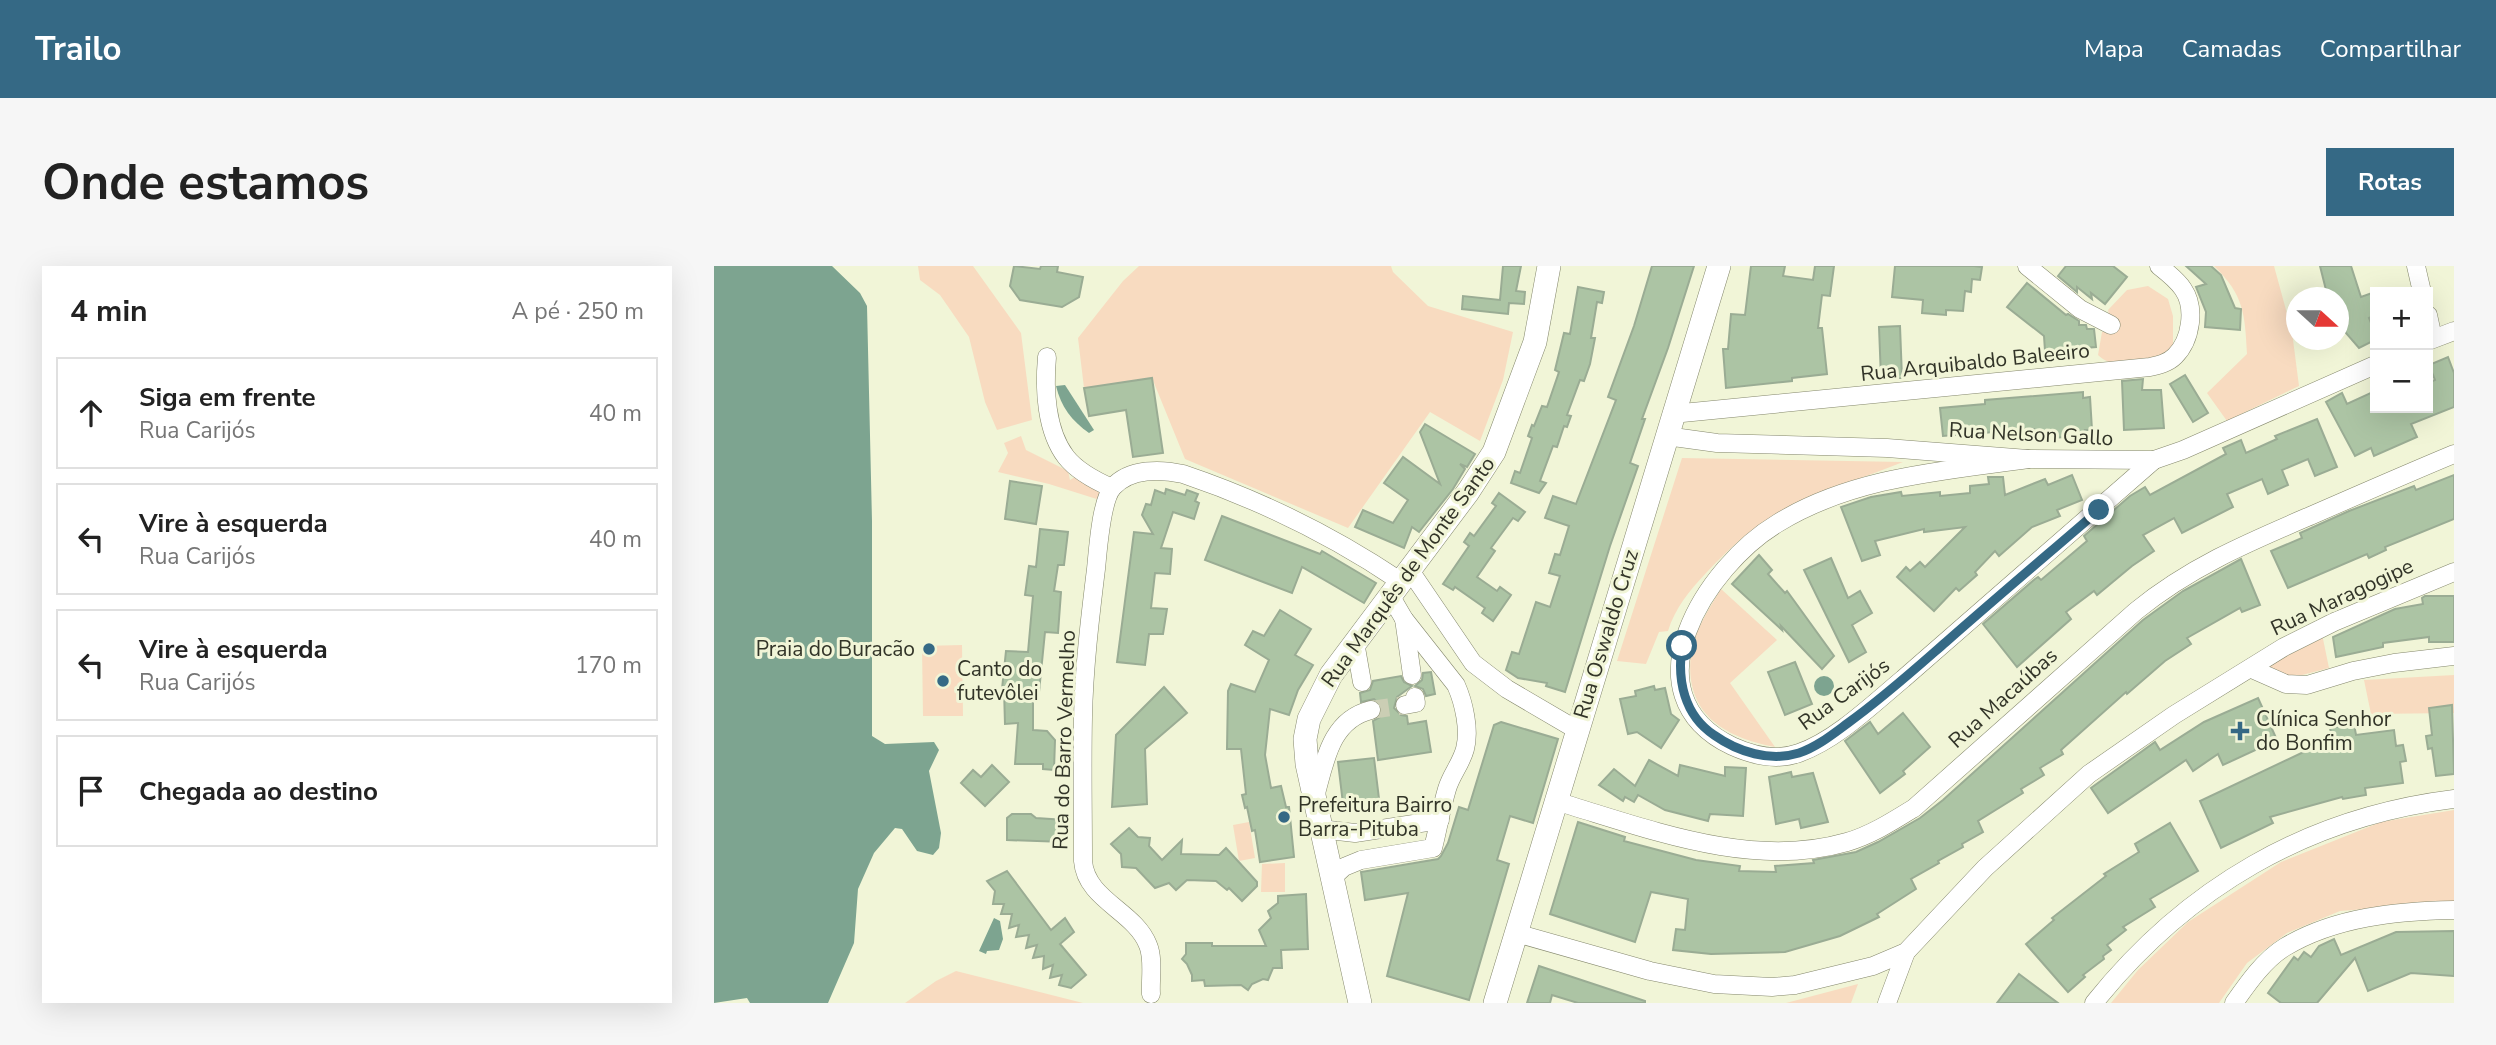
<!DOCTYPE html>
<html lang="pt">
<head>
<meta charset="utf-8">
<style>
  body { margin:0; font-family:"Nunito Sans",sans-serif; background:#f6f6f6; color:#222 }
  .controls { position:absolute; right:21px; top:21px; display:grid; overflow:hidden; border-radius:0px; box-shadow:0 7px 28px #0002 }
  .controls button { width:63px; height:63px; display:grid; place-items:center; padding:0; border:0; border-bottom:2px solid #e0e0e0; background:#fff; color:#222; font:35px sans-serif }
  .compass { position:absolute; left:1572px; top:21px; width:63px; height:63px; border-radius:50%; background:#fff; box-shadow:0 7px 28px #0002; rotate:111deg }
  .stop { position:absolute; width:21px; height:21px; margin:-16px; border:5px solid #356985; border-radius:50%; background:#fff }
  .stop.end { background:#356985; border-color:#fff; box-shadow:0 2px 7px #0008 }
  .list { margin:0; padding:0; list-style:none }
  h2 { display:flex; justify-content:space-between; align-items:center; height:91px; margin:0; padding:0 28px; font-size:30px }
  h2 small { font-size:23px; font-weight:400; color:#767676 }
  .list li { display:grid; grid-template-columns:46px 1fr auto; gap:21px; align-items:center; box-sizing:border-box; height:112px; margin:0 14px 14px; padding:0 14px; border:2px solid #e0e0e0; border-radius:0px }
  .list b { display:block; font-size:26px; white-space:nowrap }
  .list p { margin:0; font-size:23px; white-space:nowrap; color:#767676 }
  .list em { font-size:23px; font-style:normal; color:#767676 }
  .icon { flex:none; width:38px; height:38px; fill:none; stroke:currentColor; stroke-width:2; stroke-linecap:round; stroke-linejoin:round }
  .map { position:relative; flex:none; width:1740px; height:737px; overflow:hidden; border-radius:0px }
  header { display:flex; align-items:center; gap:42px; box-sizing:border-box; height:98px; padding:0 35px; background:#356985; color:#fff }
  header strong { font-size:33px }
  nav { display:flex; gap:38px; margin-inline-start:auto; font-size:24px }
  .intro { display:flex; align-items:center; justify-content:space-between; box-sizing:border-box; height:168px; padding:0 42px }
  h1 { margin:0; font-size:49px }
  .button { padding:18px 32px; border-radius:0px; background:#356985; color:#fff; font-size:24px; font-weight:700 }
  main { display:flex; gap:42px; padding:0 42px }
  aside { flex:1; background:#fff; border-radius:0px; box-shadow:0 7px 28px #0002 }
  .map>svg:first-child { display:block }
</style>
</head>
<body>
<header>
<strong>Trailo</strong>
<nav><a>Mapa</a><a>Camadas</a><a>Compartilhar</a></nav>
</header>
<div class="intro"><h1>Onde estamos</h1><a class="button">Rotas</a></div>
<main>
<aside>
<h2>4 min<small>A pé · 250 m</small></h2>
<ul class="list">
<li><svg class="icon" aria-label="ahead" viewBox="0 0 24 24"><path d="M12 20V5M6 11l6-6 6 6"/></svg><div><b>Siga em frente</b><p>Rua Carijós</p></div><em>40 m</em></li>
<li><svg class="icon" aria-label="left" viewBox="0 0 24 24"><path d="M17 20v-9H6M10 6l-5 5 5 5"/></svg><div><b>Vire à esquerda</b><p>Rua Carijós</p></div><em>40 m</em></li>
<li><svg class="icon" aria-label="left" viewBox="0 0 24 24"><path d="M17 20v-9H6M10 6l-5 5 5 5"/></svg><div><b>Vire à esquerda</b><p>Rua Carijós</p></div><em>170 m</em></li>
<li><svg class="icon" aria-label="arrive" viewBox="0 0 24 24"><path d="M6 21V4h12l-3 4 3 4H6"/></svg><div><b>Chegada ao destino</b></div></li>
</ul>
</aside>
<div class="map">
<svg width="1740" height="737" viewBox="0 0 1740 737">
  <rect width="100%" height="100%" fill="#f1f5d7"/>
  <g fill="#f8dbc0">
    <polygon points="204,0 259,0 307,67 318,154 283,164 271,136 255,71 226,29 206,14"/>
    <polygon points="425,0 677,0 679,6 714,40 799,66 789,114 766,175 716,146 634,262 471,193 438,112 370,122 364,72 409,15"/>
    <path d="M1500 0H1560L1578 66 1585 120 1513 155 1493 127 1533 88C1531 48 1530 29 1500 0Z"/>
    <path d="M1434 20 1454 33 1459 50V79L1447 92C1426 95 1400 105 1384 89L1388 66 1403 64 1406 60 1395 49 1394 44 1413 24Z"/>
    <polygon points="307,170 312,184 354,205 356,214 364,209 392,225 389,235 335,218 284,206 294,187 290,177"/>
    <path d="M968 192 1189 196C1142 215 1075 235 1036 266 1020 278 1006 292 992 307 976 324 961 342 954 365L945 366 932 398 903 395Z"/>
    <path d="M1007 323 1063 374 1016 417 1061 481C1009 471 970 447 977 388 980 365 995 343 1007 323Z"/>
    <polygon points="1608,368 1615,402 1573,413 1550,403"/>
    <polygon points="248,379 249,450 209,450 208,380"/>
    <polygon points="1740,409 1740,447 1657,448 1650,414"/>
    <polygon points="1740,544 1740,636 1626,645 1573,667 1533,697 1505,737 1397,737 1424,704 1474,656 1567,596 1667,556"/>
    <polygon points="535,556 541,592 525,595 519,559"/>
    <polygon points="571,597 571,626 547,626 548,598"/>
    <polygon points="242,705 369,737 191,737 222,715"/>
    <polygon points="1144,718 1137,737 1072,737"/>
  </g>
  <g fill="#7da490">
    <polygon points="0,0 118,0 146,27 153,40 158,255 158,470 171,478 220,476 225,484 215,505 227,567 225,582 219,589 203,585 188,563 181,562 160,587 144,623 140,677 114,737 36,737 33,732 0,737"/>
    <path d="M351 119 380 164 375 167C358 155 347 141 342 120Z"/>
    <circle cx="1110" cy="420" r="10"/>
    <polygon points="280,652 286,655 289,673 285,684 273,685 272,688 265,685"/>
  </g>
  <g fill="#acc4a4" stroke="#9aac94" stroke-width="2">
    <polygon points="300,0 326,3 327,0 344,0 343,6 369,11 365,31 348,41 306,34 296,20"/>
    <polygon points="789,0 807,0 802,25 811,26 810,38 795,37 794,48 748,43 749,30 786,34"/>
    <polygon points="938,0 980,0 954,82 928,153 931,153 916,197 924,200 896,280 851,426 832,420 833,417 804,412 792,404 798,386 805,388 822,336 836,341 846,310 835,307 841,288 846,289 855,260 831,252 839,230 862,238 902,134 894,131 920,60"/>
    <polygon points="1037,0 1071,0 1069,10 1099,14 1101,0 1120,0 1116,30 1108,29 1104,62 1108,62 1113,108 1078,112 1078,115 1012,122 1009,83 1014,83 1017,48 1031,49"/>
    <polygon points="1181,0 1260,0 1268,1 1266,14 1258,13 1257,26 1251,25 1249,45 1232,44 1232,49 1208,47 1209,34 1178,31"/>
    <polygon points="1352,0 1399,0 1413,11 1391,38 1377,27 1378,33 1363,21 1363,26 1344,10"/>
    <polygon points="1472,0 1497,0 1507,9 1521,42 1527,43 1526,64 1491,61 1492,46 1482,21 1492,18"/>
    <polygon points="1606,0 1637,0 1647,31 1661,26 1661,49 1655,52 1661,67 1661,74 1645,82 1625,59 1625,32 1614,32"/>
    <polygon points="1313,17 1352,49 1354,48 1365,55 1365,59 1372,59 1373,63 1380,63 1382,81 1331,85 1330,70 1293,41"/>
    <polygon points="864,21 890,26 888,37 883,36 877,72 881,72 876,98 870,115 866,114 853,149 857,150 853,161 850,160 843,181 839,180 826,215 832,217 825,227 797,217 801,205 806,207 818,172 814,170 818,159 820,160 828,140 833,141 845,106 841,104 850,67 856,68"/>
    <polygon points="1186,60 1188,112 1167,112 1165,61"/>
    <polygon points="1734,91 1740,107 1740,141 1697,158 1703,171 1660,190 1657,182 1641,190 1612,136 1628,127 1633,138 1661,125 1661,142 1714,142 1714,117 1721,114 1715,99"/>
    <polygon points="1471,109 1494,147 1479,156 1456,118"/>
    <polygon points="438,112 449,187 419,191 412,144 375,150 370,122"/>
    <polygon points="1429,113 1428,124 1447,124 1450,162 1410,164 1408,115"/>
    <polygon points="1369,126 1369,132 1376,131 1378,164 1371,164 1372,169 1329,173 1329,167 1320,168 1320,163 1229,170 1226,142 1271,138 1271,134"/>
    <polygon points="1603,153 1623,201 1601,210 1594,193 1568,204 1574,219 1554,228 1548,213 1513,228 1519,241 1468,267 1460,252 1429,269 1440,285 1418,300 1383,329 1380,325 1352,346 1357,353 1303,401 1269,358 1321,313 1324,311 1327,314 1373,275 1370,270 1416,230 1431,221 1436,229 1512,188 1509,182 1527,174 1532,187 1563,173 1561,170"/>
    <polygon points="711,158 761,188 753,201 746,198 751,203 739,223 705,266 698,261 690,282 641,261 649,244 679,257 694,234 670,217 689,191 726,218 706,166"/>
    <polygon points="1358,209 1368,234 1343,244 1346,250 1318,261 1285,290 1281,285 1261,306 1263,309 1245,325 1242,322 1220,345 1183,311 1192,301 1196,305 1206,296 1211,301 1251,261 1210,266 1210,263 1161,275 1166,289 1148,295 1127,241 1157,231 1187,226 1188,230 1226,226 1226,230 1256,227 1256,220 1275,218 1274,211 1289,211 1291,229 1331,213 1334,219"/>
    <polygon points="1740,209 1740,253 1671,281 1672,284 1655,292 1653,288 1574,322 1557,285 1588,272 1586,267 1635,245 1700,220 1702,224"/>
    <polygon points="296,215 328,220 322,258 291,253"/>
    <polygon points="452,223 471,229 473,224 484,228 481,235 485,237 480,253 459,246 447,282 458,283 456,308 441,307 437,342 453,343 449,368 435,368 431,399 403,396 420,266 439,268 428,249 432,238 437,239 441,224 451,228"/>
    <polygon points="785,227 811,246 804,255 799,252 777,282 781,285 763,311 783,325 786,321 797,329 779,355 768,347 771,342 741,321 739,324 729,318 755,280 750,276 756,267 760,270 782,240 778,237"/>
    <polygon points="508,250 606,288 608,285 662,317 650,337 588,301 578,327 491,294"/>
    <polygon points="326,263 354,266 350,299 344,299 340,325 347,326 344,367 331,366 325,426 319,426 319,464 333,465 341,474 340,504 329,503 329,498 301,498 304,457 291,458 290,423 288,423 292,385 314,386 319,330 311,329 315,300 322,301"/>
    <polygon points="1045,289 1058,304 1054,308 1071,327 1073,325 1120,390 1108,403 1067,360 1068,364 1018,318"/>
    <polygon points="1117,292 1134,332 1146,325 1158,347 1138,359 1152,386 1135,396 1090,304"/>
    <polygon points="1527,293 1546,339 1528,346 1526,342 1473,372 1477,378 1451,395 1413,428 1412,426 1347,484 1349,488 1326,502 1330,509 1307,523 1309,527 1264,555 1269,566 1248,578 1249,581 1224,595 1225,597 1197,613 1202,623 1163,648 1165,651 1126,670 1071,686 997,688 959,684 962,663 971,664 974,633 937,626 921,676 836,648 864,556 911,571 910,575 982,594 1026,600 1025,605 1062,606 1061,600 1100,597 1099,594 1142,586 1164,576 1206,552 1229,534 1429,354 1469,325"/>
    <polygon points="1711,330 1740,330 1740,376 1715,376 1715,371 1669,377 1669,381 1622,391 1619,371 1681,343 1709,338 1708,332"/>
    <polygon points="566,344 597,363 581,389 599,399 584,424 575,449 556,443 551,489 557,522 567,520 572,541 575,541 580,591 546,596 541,564 538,565 533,541 531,542 528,529 532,528 527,483 513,483 514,425 517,418 541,426 555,394 531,379 539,365 550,370"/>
    <polygon points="1081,396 1098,438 1071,449 1054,406"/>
    <polygon points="717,406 721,428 712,430 709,423 701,420 708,414 709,407"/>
    <polygon points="687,410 690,416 698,420 683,431 680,442 687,449 693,450 694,458 712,455 717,486 664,494 659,455 666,451 668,441 660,433 647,436 646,427 656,424 659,415"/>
    <polygon points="940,420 941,424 951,422 957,448 965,454 947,482 923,466 914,468 906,433 922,430 921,425"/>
    <polygon points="450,421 473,447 431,483 433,538 398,541 402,469"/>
    <polygon points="1544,432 1563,474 1509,499 1504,488 1479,505 1472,494 1394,547 1377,522 1441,476 1446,484 1490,456"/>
    <polygon points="1738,439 1740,508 1722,510 1718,482 1714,483 1712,470 1718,469 1715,442"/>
    <polygon points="1189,447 1216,481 1189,505 1191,508 1166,527 1131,475 1156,456 1164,468"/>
    <polygon points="787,456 844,473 819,557 796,550 783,594 795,598 755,734 673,710 694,627 651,634 647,606 724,593 727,590 734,577 745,541 754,544 780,459"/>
    <polygon points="1640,458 1642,469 1680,464 1682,480 1689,479 1692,495 1686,496 1689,517 1651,522 1652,529 1629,533 1628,531 1556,551 1559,557 1507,582 1486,535 1598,482 1619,476 1616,462"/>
    <polygon points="660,492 666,541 630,546 624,496"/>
    <polygon points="935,494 964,510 966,499 1011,510 1011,501 1032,502 1029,550 996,548 994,555 951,544 924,529 920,536 911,531 909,535 885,519 900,503 921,520"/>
    <polygon points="278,499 295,516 271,540 247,517 259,504 267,511"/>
    <polygon points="1077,506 1078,511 1099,507 1114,556 1087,562 1085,553 1062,558 1055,511"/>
    <polygon points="298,548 317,548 322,552 351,554 350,576 293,574 293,552"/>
    <polygon points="1456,557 1484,605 1436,633 1441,641 1409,661 1412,664 1393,679 1397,684 1389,690 1390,693 1369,709 1371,711 1354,726 1312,678 1340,654 1338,652 1392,610 1390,608 1425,586 1421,578"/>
    <polygon points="415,562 424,571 436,572 435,580 448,594 468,574 467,588 505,589 512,582 543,616 543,620 528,635 515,622 513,624 502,615 473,614 462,624 455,617 441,622 422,602 408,601 407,588 397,578"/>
    <polygon points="293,605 337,664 351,652 360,666 346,678 372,709 357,722 345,719 348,709 336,712 339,699 329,703 330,690 319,692 323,679 312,682 315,669 302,671 305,659 295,662 298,648 287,648 290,638 279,638 281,625 273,615"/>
    <polygon points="592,628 594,683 567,684 568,702 559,702 554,714 549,713 538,718 534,724 527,719 491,720 490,714 478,715 478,709 473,698 468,693 472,688 472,677 498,677 498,680 552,680 545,664 557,652 554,645 564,637 564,630"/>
    <polygon points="1740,665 1740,710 1697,707 1654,725 1641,692 1603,737 1567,737 1554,727 1580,691 1584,694 1590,686 1597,691 1605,680 1620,673 1627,689 1682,666"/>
    <polygon points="825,700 931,735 931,737 864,737 838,729 836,737 813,737"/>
    <polygon points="1305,708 1344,737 1283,737"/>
  </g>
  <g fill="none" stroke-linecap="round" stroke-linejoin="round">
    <polyline stroke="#cbceb4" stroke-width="18" stroke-dasharray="18 9" stroke-linecap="butt" points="657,444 691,439"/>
    <g stroke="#84876c" stroke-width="19">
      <g id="minor">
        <polyline points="1313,0 1366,43 1397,59"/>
        <polyline points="1702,0 1708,26"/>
        <polyline points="1714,49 1719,72"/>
        <polyline points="1714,75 1740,65"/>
        <path d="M333 91C330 123 332 165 352 191 363 205 382 215 398 222"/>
        <path d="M958 148 1436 101C1445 99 1454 97 1461 90 1477 74 1482 42 1469 23 1463 14 1454 7 1445 0"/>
        <polyline points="952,170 1003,177 1173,182 1314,193 1440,194 1469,184 1661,99"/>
        <path d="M1314 193C1229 205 1139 211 1064 257 992 300 910 428 1018 480 1040 490 1063 495 1085 487 1122 474 1159 438 1189 413L1440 194"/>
        <polyline points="695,303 759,397 793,423 863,464"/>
        <polyline points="690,353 698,409"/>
        <polyline points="641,376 648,416"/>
        <polyline points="1538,403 1572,418 1593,419 1639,405 1680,397 1740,390"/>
        <polyline points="691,439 702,437 701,431"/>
        <path d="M601 531C611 496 616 454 657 444"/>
        <path d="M841 535C933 562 1036 604 1133 576 1157 569 1179 555 1200 542L1422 345C1476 301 1533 277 1596 250 1644 229 1692 208 1740 188"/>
        <polyline points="606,563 641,567 726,554"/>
        <path d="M617 613 630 601 647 594 719 582C724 563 727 543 733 523 737 509 747 498 751 483 756 464 750 437 742 419L690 353 676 329"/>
        <polyline points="802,667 936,705 1000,718 1058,721 1081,719 1159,700 1192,686 1271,602 1375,508 1460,449 1570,381 1620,356 1740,306"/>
        <path d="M437 728C436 714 440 693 434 679 421 645 372 634 369 595 369 547 368 499 369 451 370 402 376 352 382 303 384 284 387 234 399 221 416 202 447 203 469 208 546 234 619 270 686 315"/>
        <polyline points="1173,737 1192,686"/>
        <path d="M1380 737C1472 622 1593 551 1740 533"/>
        <path d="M1520 737C1534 717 1550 694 1571 681 1621 651 1683 645 1740 644"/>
      </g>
    </g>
    <g stroke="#84876c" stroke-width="24">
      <g id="major">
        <polyline points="646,737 593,498 591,473 595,453 617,409 754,226 780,186 821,76 835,0"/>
        <polyline points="781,737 1005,0"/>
      </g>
    </g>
    <use href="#minor" stroke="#fff" stroke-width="18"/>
    <use href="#major" stroke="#fff" stroke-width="23"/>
  </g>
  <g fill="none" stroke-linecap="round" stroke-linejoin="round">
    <path stroke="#356985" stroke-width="9" d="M968 380C963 414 970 449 1000 469 1024 486 1056 496 1085 487 1103 481 1119 468 1134 457 1169 432 1200 404 1232 376 1283 331 1334 288 1385 244"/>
  </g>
  <g fill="#356985" stroke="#f1f5d7" stroke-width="2.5">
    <circle cx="215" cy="383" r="7"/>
    <circle cx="229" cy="415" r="7"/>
    <path d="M1522.5 454.5h7v7h7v7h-7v7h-7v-7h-7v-7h7z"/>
    <circle cx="570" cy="551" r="7"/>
  </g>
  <g text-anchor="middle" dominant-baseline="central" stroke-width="6" stroke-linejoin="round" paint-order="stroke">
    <g font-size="21" fill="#323428" stroke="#f1f5d7">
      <text transform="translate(1261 96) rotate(-6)">Rua Arquibaldo Baleeiro</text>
      <text transform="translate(1317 168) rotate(3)">Rua Nelson Gallo</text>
      <text transform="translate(694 306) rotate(-54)">Rua Marquês de Monte Santo</text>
      <text transform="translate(1628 331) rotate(-25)">Rua Maragogipe</text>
      <text transform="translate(892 368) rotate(-73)">Rua Oswaldo Cruz</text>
      <text transform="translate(1130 428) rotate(-36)">Rua Carijós</text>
      <text transform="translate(1289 432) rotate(-42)">Rua Macaúbas</text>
      <text transform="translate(350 474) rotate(-88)">Rua do Barro Vermelho</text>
    </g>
    <g font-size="21" fill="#323428" stroke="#f1f5d7" text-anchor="start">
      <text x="201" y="383" text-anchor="end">Praia do Buracão</text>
      <text x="243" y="403">Canto do<tspan x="243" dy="24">futevôlei</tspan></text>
      <text x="1542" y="453">Clínica Senhor<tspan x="1542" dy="24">do Bonfim</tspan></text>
      <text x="584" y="539">Prefeitura Bairro<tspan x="584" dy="24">Barra-Pituba</tspan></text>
    </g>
  </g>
</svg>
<div class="controls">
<button>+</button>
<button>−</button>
</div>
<svg class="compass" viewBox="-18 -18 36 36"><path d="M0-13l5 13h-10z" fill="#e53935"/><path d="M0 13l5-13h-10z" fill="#767676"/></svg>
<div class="stop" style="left:968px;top:380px"></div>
<div class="stop end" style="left:1385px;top:244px"></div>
</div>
</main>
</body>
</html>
